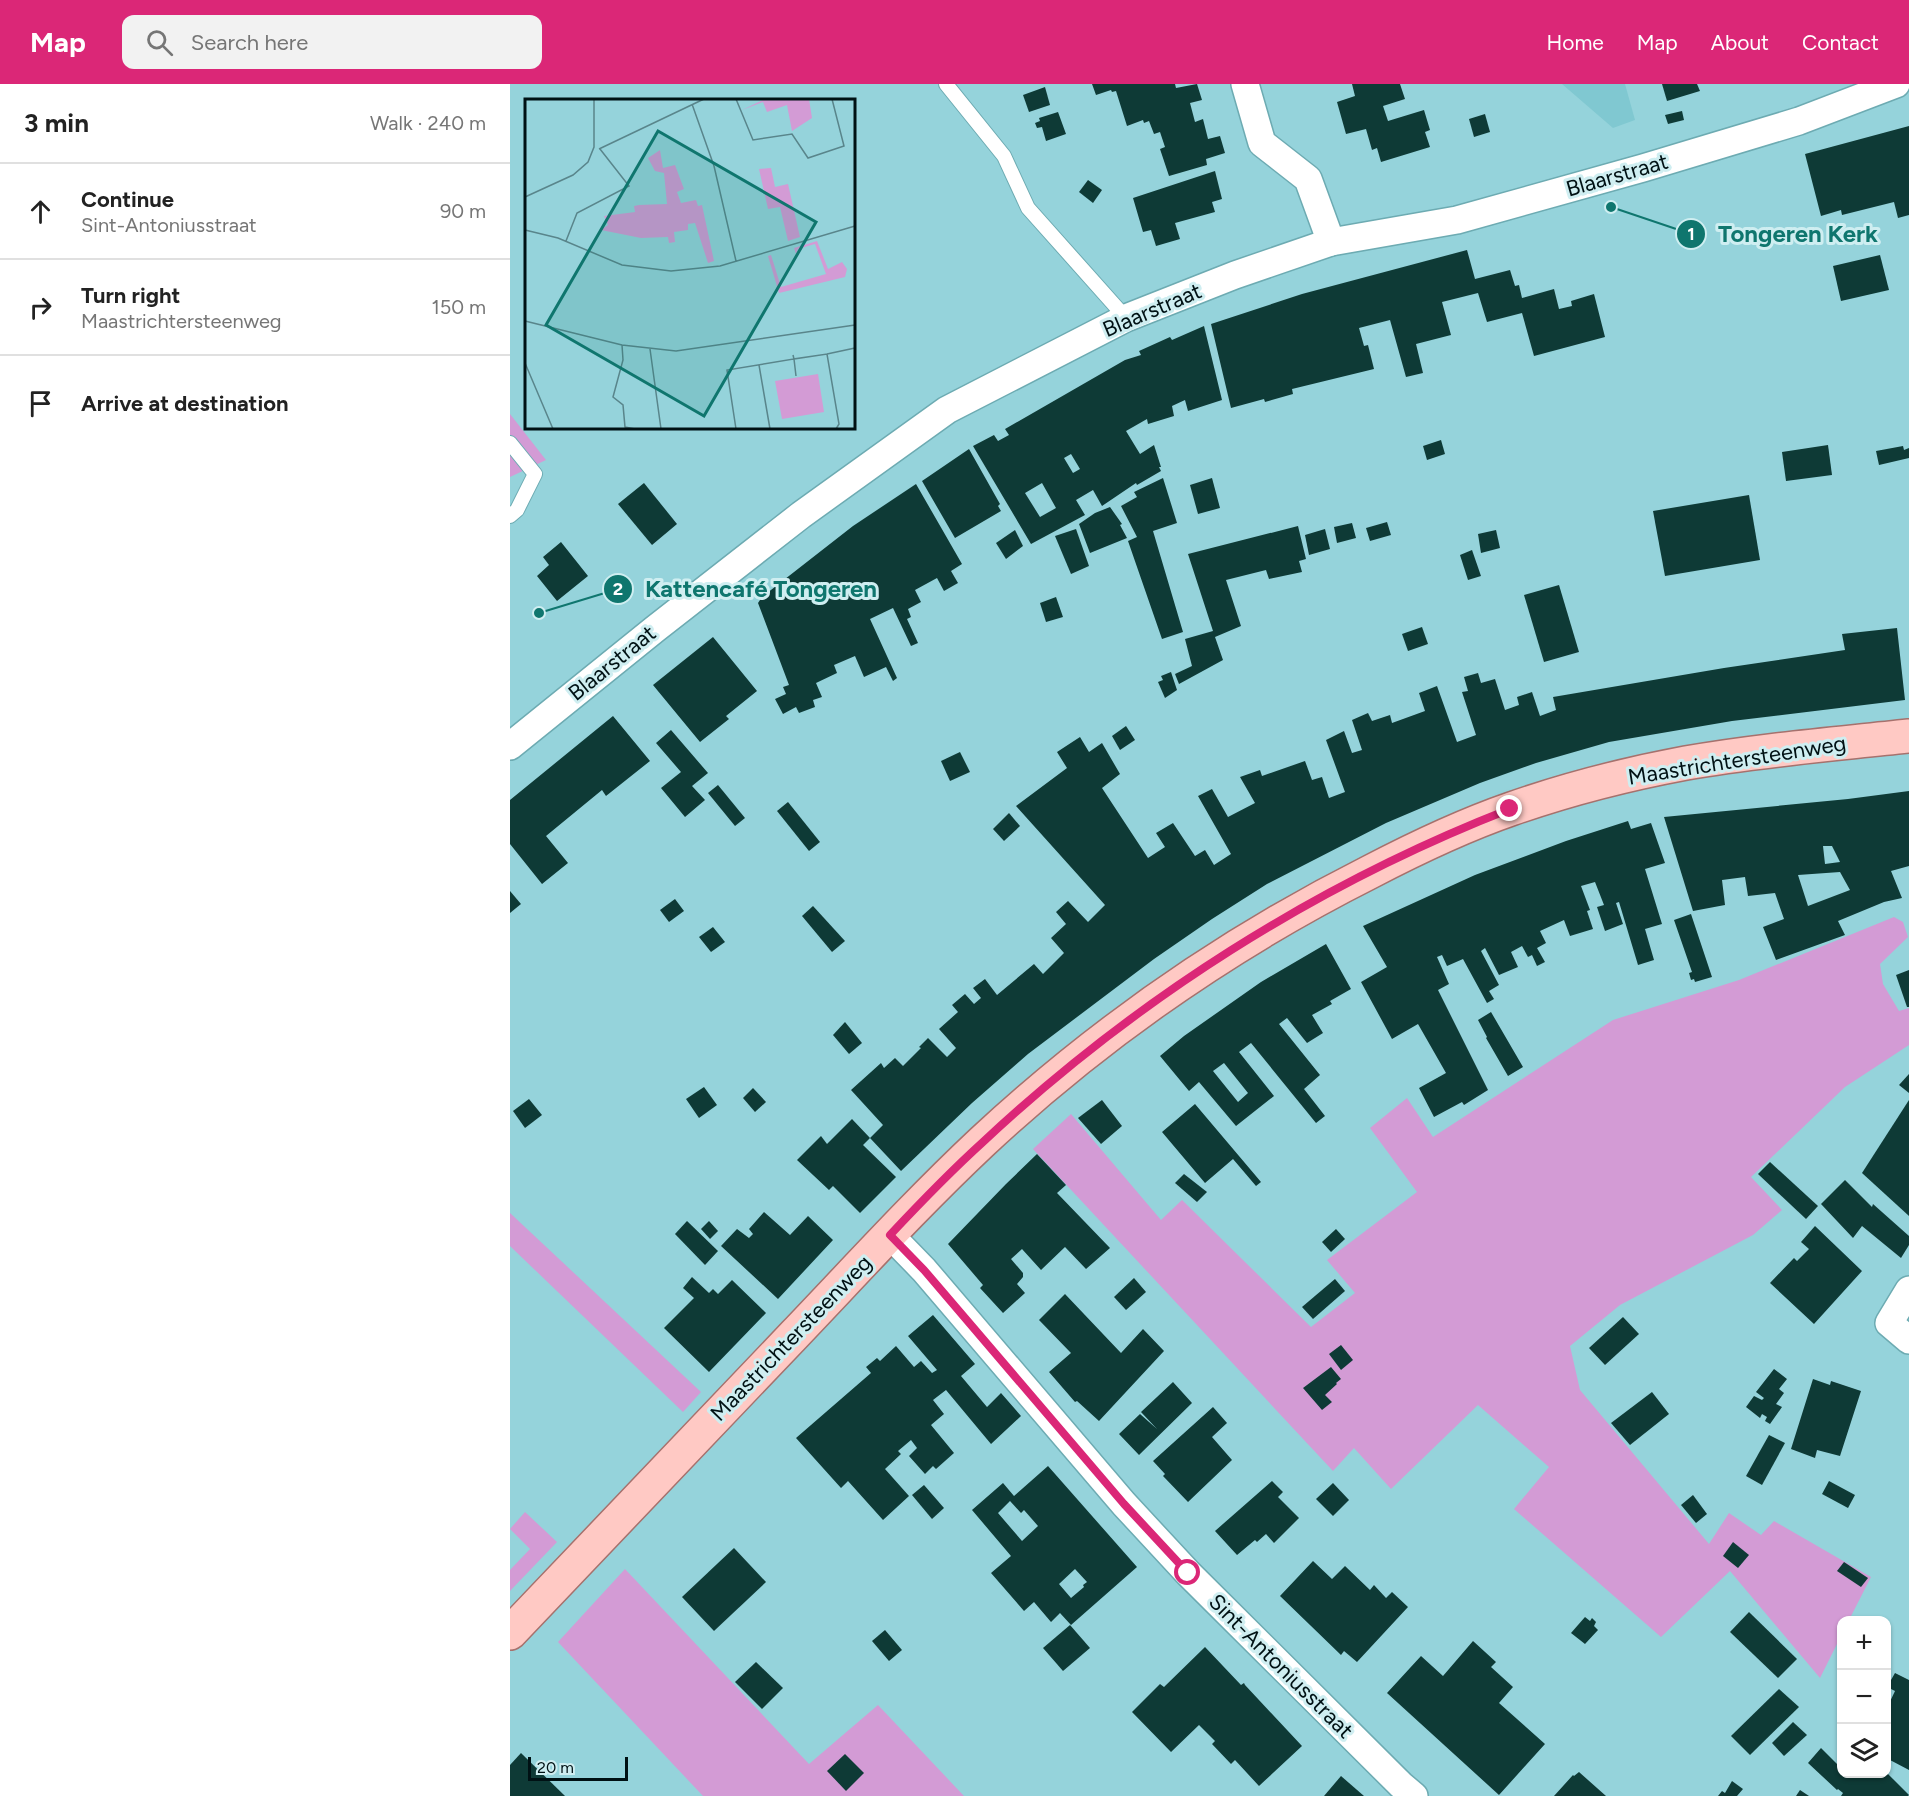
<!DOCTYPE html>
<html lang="en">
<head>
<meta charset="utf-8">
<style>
  body { margin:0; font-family:Figtree,sans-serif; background:#f2f2f2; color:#222 }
  .controls { position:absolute; right:18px; bottom:18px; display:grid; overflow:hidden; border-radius:12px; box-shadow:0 2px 4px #0004 }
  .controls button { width:54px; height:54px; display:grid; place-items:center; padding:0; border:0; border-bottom:2px solid #e0e0e0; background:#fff; color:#222; font:30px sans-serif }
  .scale { position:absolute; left:18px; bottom:15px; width:100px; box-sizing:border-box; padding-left:6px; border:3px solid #001114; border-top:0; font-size:16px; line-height:21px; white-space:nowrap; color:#001114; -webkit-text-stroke:4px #cfeef1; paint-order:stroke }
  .stop { position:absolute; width:18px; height:18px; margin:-14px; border:4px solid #db2777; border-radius:50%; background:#fff }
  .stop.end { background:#db2777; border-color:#fff; box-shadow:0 2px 6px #0008 }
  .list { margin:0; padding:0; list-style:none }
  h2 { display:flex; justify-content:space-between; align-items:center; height:78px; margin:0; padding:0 24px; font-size:26px }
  h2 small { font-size:20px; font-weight:400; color:#767676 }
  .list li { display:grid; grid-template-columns:39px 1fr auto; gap:18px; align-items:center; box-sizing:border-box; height:96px; padding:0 24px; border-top:2px solid #e0e0e0 }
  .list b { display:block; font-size:22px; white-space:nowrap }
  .list p { margin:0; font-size:20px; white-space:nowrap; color:#767676 }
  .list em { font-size:20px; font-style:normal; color:#767676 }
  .icon { flex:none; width:33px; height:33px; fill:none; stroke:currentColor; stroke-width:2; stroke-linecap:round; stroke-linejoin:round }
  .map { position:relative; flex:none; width:1399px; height:1712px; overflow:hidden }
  header { display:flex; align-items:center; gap:36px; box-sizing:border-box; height:84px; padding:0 30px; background:#db2777; color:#fff }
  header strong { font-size:28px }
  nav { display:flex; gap:33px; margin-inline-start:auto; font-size:21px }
  .search { width:420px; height:54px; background:#f2f2f2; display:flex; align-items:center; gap:15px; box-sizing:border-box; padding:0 21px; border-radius:12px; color:#767676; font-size:22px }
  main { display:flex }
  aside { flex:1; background:#fff }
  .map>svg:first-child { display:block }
</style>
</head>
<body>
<header>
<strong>Map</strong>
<div class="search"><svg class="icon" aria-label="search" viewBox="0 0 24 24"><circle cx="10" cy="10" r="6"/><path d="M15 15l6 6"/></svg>Search here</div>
<nav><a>Home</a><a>Map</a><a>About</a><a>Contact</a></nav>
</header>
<main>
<aside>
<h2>3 min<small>Walk · 240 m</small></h2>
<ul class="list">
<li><svg class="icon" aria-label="ahead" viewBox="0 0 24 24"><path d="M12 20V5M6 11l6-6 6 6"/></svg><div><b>Continue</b><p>Sint-Antoniusstraat</p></div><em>90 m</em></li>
<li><svg class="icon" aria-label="right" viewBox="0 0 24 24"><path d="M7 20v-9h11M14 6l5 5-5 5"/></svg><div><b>Turn right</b><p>Maastrichtersteenweg</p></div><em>150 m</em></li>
<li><svg class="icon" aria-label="arrive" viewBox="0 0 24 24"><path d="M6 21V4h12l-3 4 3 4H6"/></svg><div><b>Arrive at destination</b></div></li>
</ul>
</aside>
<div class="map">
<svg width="1399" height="1712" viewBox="0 0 1399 1712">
  <rect width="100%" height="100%" fill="#95d3db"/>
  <polygon fill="#80c8d1" points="1052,0 1115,0 1125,36 1103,44"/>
  <g fill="#d39bd5">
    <polygon points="0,330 36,376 0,393"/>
    <polygon points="1384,833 1393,838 1398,853 1370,880 1373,900 1389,927 1399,924 1399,961 1335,1003 1241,1093 1272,1126 1243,1151 1110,1221 1060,1262 1070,1306 1199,1460 1219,1429 1251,1451 1264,1437 1361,1493 1339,1536 1332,1536 1331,1552 1310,1594 1220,1487 1151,1553 1004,1425 1039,1383 968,1321 881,1405 844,1364 823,1387 523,1065 561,1030 651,1136 672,1116 801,1243 845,1209 817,1176 907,1108 860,1044 897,1014 923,1053 1103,936 1229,896"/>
    <polygon points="0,1129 191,1308 173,1328 0,1162"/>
    <polygon points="15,1428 47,1458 0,1507 0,1486 20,1465 0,1445"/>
    <polygon points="115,1485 299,1680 368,1621 454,1712 193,1712 48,1558"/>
  </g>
  <g fill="#0e3a36" fill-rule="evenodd">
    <polygon points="582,0 665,0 666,4 687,0 692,16 680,19 685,38 693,35 698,55 710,52 715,69 696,75 697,81 659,92 650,65 655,63 650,48 644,50 639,37 634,39 633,36 617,42 606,7 602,8 601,6 586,11"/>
    <polygon points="842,0 890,0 895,15 873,22 878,37 914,26 920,46 915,48 920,63 871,78 867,64 862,66 856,45 836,50 827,18 845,12"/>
    <polygon points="1152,0 1187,0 1190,7 1157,17"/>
    <polygon points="535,3 540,21 519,28 513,11"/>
    <polygon points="1172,27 1174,36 1158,40 1155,31"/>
    <polygon points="548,28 556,50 536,57 532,43 527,44 525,39 530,37 529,34"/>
    <polygon points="975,30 980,48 964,53 959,35"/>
    <polygon points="1399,42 1399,131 1388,134 1384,118 1332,131 1331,126 1311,132 1295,70"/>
    <polygon points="705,87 712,115 702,118 705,128 665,139 670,155 646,162 641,146 633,148 623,114"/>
    <polygon points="578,96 592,106 583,119 569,108"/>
    <polygon points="957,166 965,195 1000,186 1005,202 1009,201 1012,214 1044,205 1049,225 1062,222 1061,217 1084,210 1095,253 1024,272 1012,229 977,238 968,209 932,218 941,251 906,260 913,289 896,293 880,236 849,244 854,262 858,261 864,285 782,305 783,310 755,318 754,315 721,324 701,240 792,210"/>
    <polygon points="1370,171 1379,206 1331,217 1323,182"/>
    <path d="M694 242 712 316 678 327 675 316 662 322 664 332 638 340 637 335 616 347 630 370 644 361 651 383H649L651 387 627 401 626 399 592 422 583 406 566 416 575 431 521 460 463 362 484 351 488 357 499 351 495 345 615 276 631 271 629 267 660 253 662 256ZM561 370 570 385 563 389 554 374ZM532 399 546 424 530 433 515 409Z"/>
    <polygon points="931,356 935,370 917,376 913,362"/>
    <polygon points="1318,361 1322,391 1276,397 1272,368"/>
    <polygon points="1393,362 1394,366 1399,364 1399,374 1369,381 1366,367"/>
    <polygon points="459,365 490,420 488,422 491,427 445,454 412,397"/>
    <polygon points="653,394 667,439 643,447 673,548 652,555 618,457 627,453 611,422 627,413 624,408"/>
    <polygon points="702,394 710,424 688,430 680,401"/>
    <polygon points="134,399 167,440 142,461 108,420"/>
    <polygon points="406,400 452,480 441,487 448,499 434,507 427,494 405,506 411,518 398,525 401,533 397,535 408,559 401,562 383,524 360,535 387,594 383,597 376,583 354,593 345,572 324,581 327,589 306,599 312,613 303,616 305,623 289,629 286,623 273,630 265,615 276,610 273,603 279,601 248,519 252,513 343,442"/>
    <polygon points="1239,411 1250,476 1155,492 1143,427"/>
    <polygon points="600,423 612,440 610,441 617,454 580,469 569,440 585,429"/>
    <polygon points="877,438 881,451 860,457 856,444"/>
    <polygon points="842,439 846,454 827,459 824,443"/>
    <polygon points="788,442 796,475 789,477 792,488 759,495 756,486 716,496 731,542 705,553 713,576 669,600 665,590 682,582 675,555 703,547 678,470"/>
    <polygon points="566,445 579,482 561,490 545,452"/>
    <polygon points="815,445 820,465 799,471 795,451"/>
    <polygon points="505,446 513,462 496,475 486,459"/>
    <polygon points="986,446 990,464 971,469 968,450"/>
    <polygon points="51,458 78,492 47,517 27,492 39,481 33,473"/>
    <polygon points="962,466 971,492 958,496 950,471"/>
    <polygon points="1049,501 1069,568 1034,578 1014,511"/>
    <polygon points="546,513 553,533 536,538 530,519"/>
    <polygon points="912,543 918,560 898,567 892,550"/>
    <polygon points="1387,544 1395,616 1222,637 1099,658 1026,679 970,699 876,739 757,800 702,835 644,875 518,970 462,1019 391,1087 360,1054 353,1061 386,1093 350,1129 323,1102 319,1106 287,1076 311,1052 317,1060 342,1035 360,1054 373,1041 341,1006 371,979 374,984 385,974 393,982 411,964 409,963 418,954 437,973 446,964 429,945 448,928 442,921 455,910 464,920 471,914 463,904 475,895 487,911 524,880 533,890 554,869 541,854 556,840 546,828 558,817 578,838 595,821 506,722 557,684 547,668 570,653 579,668 592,659 610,690 592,704 638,774 655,763 646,749 663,739 685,772 695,766 704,781 721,770 688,712 702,705 718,733 745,719 730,693 750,686 752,692 795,677 802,696 812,693 819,714 835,708 816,656 834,647 842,669 852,666 842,636 858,629 862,637 880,631 882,639 915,627 909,609 927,602 947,658 966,651 952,608 958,607 954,593 968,589 971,599 985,595 995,626 1009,621 1007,613 1022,608 1030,632 1046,626 1043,613 1214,584 1335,566 1332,550"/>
    <polygon points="203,553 247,607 216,632 219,635 190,658 143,601"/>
    <polygon points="661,588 667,606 655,614 648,598 653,596 651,592"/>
    <polygon points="103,632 140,677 96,712 92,706 36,752 58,779 32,800 0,760 0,716"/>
    <polygon points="616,642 625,656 610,666 602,652"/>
    <polygon points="161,646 198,689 182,702 195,716 175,733 151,704 171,688 146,659"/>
    <polygon points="450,668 460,688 440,697 431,677"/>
    <polygon points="208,701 235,734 225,742 198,709"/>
    <path d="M1399 707V782L1381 787 1392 814 1374 818 1328 837 1335 851 1266 876 1253 843 1274 835 1265 809 1238 812 1235 793 1212 796 1215 821 1183 827 1154 733 1338 715ZM1313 762H1322L1330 778 1315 780ZM1330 788 1340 806 1298 822 1288 791Z"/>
    <polygon points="278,718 310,758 299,767 267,727"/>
    <polygon points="499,729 510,742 494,757 483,745"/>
    <polygon points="1118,737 1121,745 1141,739 1155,779 1135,785 1152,840 1135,845 1144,876 1128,881 1109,818 1106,819 1113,840 1095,847 1087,823 1094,821 1085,798 1071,802 1080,826 1077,827 1083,845 1060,852 1054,836 1030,847 1036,859 1027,864 1035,878 1027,882 1022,871 1018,873 1012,862 1001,868 1008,883 989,891 975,864 971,867 989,901 979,907 984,915 977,919 953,875 937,882 932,871 927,873 939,900 928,906 978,1006 954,1021 952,1018 924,1033 909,1004 936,989 908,940 882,955 851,898 877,883 853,842 965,791 1056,757"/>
    <polygon points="0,807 11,820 0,829"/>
    <polygon points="165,815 174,827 159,838 150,826"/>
    <polygon points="303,822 335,857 322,868 292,832"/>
    <polygon points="1181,830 1202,893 1185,898 1184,895 1181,896 1179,889 1182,888 1164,836"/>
    <polygon points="203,843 215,858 201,868 189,853"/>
    <path d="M816 860 841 905 820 917 822 920 802 931 813 949 797 959 777 934 769 940 810 991 794 1005 815 1032 806 1039 741 959 729 968 764 1012 726 1042 689 998 679 1007 650 972 674 952 751 898ZM714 979 738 1009 728 1018 703 987Z"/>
    <polygon points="1399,886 1399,923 1397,923 1386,891"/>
    <polygon points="981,928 1013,983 998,992 976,954 977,953 968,936"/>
    <polygon points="335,938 352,959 339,970 323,951"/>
    <polygon points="1399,990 1399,1009 1389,1001"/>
    <polygon points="194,1003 207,1021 189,1034 176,1015"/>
    <polygon points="243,1004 256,1018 245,1028 233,1014"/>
    <polygon points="19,1015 32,1031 15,1044 3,1027"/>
    <polygon points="592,1016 612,1042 591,1060 568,1034"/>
    <polygon points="1399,1016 1399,1132 1352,1089"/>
    <polygon points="685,1020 751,1098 746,1102 723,1075 695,1099 652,1048"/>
    <polygon points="527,1070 556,1101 547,1109 600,1164 576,1185 555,1163 531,1186 512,1165 501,1175 513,1189 513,1193 507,1200 515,1209 493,1229 470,1204 473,1201 438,1160 496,1100"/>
    <polygon points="1260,1078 1308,1122 1296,1135 1248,1090"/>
    <polygon points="674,1090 697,1108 687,1118 665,1099"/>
    <polygon points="1335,1096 1362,1123 1363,1120 1399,1152 1399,1161 1391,1174 1352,1142 1343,1154 1311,1120"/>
    <polygon points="254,1128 280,1151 298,1132 323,1156 268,1215 211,1162 227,1145 239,1154 243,1150 239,1145"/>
    <polygon points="177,1137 208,1167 195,1181 165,1150"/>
    <polygon points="199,1137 208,1147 200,1155 191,1145"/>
    <polygon points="1305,1142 1352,1187 1304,1240 1260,1199 1284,1174 1287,1177 1299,1165 1291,1158"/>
    <polygon points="826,1145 835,1155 821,1168 812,1158"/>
    <polygon points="182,1193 199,1209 203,1205 208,1210 222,1196 256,1229 199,1288 154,1244 184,1214 173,1204"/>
    <polygon points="624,1194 636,1208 616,1226 604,1213"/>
    <polygon points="825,1195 835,1207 803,1235 792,1223"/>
    <polygon points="555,1210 611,1269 633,1245 654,1267 589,1337 567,1317 565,1318 539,1288 561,1269 529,1236"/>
    <polygon points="423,1231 465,1280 451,1292 477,1323 491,1309 511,1332 481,1360 436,1306 423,1316 434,1330 421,1341 444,1369 426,1385 423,1382 415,1390 399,1372 407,1364 401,1356 388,1367 391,1370 375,1385 399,1412 373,1436 338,1397 331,1404 286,1354 361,1289 356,1283 367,1274 370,1277 386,1262 404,1283 411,1277 422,1289 427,1286 398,1252"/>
    <polygon points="1113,1233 1129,1250 1095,1281 1079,1264"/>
    <polygon points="831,1261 843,1276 831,1286 819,1270"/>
    <polygon points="821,1283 831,1295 826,1299 827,1300 815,1311 822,1318 812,1326 793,1304"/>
    <polygon points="1264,1285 1277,1295 1269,1305 1274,1309 1266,1320 1272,1323 1260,1340 1255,1337 1257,1333 1252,1330 1250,1334 1236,1323 1244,1312 1252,1316 1254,1314 1246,1308"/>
    <polygon points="1303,1295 1320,1301 1321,1297 1351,1307 1330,1372 1307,1366 1305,1374 1281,1365"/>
    <polygon points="663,1298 682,1319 629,1371 609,1350 630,1330 647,1345 631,1328"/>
    <polygon points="1142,1308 1159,1330 1120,1361 1101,1339"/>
    <polygon points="703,1323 717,1339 702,1353 722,1376 678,1418 653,1392 655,1390 643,1377"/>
    <polygon points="1259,1351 1275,1359 1252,1401 1236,1392"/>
    <path d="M538 1382 627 1483 561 1541 550 1529 541 1538 524 1518 514 1527 481 1489 501 1472 462 1426 493 1399 504 1412ZM500 1417 511 1429 514 1426 528 1442 512 1457 488 1429ZM565 1485 577 1498 573 1501 574 1503 561 1514 549 1500Z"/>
    <polygon points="762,1397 773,1408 768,1413 789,1434 764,1459 756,1450 747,1458 745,1456 727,1471 705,1447"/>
    <polygon points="1319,1397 1345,1411 1338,1424 1312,1410"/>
    <polygon points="823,1399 839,1416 823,1432 806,1415"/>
    <polygon points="414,1401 434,1424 422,1435 402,1411"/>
    <polygon points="1183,1411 1197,1430 1186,1439 1171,1421"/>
    <polygon points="1223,1458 1239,1471 1228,1484 1213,1472"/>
    <polygon points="224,1464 256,1498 204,1547 172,1513"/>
    <polygon points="803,1477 822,1495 835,1482 860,1506 864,1501 876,1514 882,1508 898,1523 847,1578 834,1567 831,1571 770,1512"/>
    <polygon points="1334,1478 1358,1494 1351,1503 1327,1487"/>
    <polygon points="1239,1528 1287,1575 1268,1594 1220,1548"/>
    <polygon points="1075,1533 1080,1537 1082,1534 1086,1538 1084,1542 1088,1546 1075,1560 1061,1549"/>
    <polygon points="560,1541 580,1564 553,1587 533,1564"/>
    <polygon points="375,1546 392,1566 379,1577 362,1557"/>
    <polygon points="963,1557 986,1578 981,1583 1003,1603 989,1619 1035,1660 989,1711 877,1609 911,1572 933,1592"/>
    <polygon points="695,1563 731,1601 734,1599 735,1601 792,1662 749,1702 725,1676 721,1680 702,1660 705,1657 689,1641 661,1668 622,1628 650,1600 654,1603"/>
    <polygon points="246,1578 273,1604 252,1625 225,1598"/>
    <polygon points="1385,1589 1399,1596 1399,1686 1380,1676 1377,1683 1377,1624 1385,1607 1377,1603"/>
    <polygon points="1269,1605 1289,1623 1240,1671 1221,1652"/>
    <polygon points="1283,1638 1297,1651 1274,1672 1262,1659"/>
    <polygon points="1311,1664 1330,1683 1332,1681 1332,1690 1377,1689 1399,1711 1398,1712 1331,1712 1333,1709 1328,1705 1327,1706 1298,1679"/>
    <polygon points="11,1669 55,1712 0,1712 0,1681"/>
    <polygon points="335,1670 354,1689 336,1707 317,1687"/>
    <polygon points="1069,1688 1096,1712 1044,1712 1063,1691 1064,1692"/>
    <polygon points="831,1692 854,1712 814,1712"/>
    <polygon points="1222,1697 1233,1705 1227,1712 1208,1712 1212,1707 1215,1709"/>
    <polygon points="1290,1706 1299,1712 1286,1712"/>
  </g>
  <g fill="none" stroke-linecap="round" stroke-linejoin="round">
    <g stroke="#6dabb2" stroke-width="16">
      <g id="lane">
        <polyline points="436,0 494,72 518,124 616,234"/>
        <polyline points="0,359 25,390 7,426 0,432"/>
      </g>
    </g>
    <g stroke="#6dabb2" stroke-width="30">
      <g id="street">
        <polyline points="735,0 752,59 798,95 821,158"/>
        <polyline points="0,662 145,545 291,431 437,326 616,234 725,191 821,158 947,136 1133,84 1289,37 1386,0"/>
        <polyline points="380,1151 414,1186 614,1420 678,1489 891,1701 904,1712"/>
        <polyline points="1399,1206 1379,1239 1399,1256"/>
      </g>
    </g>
    <g stroke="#a6716d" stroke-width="36">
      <path id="primary" d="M0 1549C95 1449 190 1349 285 1250 347 1185 407 1119 472 1058 588 950 719 859 860 788 906 764 952 742 1001 725 1058 705 1117 690 1176 679 1249 666 1326 660 1399 652"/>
    </g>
    <use href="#lane" stroke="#fff" stroke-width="14"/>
    <use href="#street" stroke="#fff" stroke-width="27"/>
    <use href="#primary" stroke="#ffc9c4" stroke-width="33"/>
  </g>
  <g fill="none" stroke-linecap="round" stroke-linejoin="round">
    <path stroke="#db2777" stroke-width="8" d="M678 1489 614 1420 414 1186 380 1151C410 1119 441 1087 473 1058 626 915 805 801 1000 725"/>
  </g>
  <g text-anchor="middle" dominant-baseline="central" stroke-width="6" stroke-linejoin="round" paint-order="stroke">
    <g font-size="22" fill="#001114" stroke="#cfeef1">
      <text transform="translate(1107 91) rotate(-16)">Blaarstraat</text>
      <text transform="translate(642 226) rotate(-23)">Blaarstraat</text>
      <text transform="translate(102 579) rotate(-39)">Blaarstraat</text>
      <text transform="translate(1227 676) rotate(-9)">Maastrichtersteenweg</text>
      <text transform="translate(281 1254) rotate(-46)">Maastrichtersteenweg</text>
      <text transform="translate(771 1582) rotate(45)">Sint-Antoniusstraat</text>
    </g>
  </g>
  <g transform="translate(15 15)">
    <rect width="330" height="330" fill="#95d3db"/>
    <path d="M240 0H284L287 19 267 32 262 6 242 13 238 3 217 11ZM135 51 138 69 150 66 159 90 152 93 156 104 171 101 173 107 177 106 189 162 183 164 170 124 163 125V131L149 133 150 143 144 144 143 138 116 139 76 131 83 126 79 117 110 113 109 107 114 106 142 105 139 74 130 72 123 59ZM246 69 250 88 263 85 275 138 263 142 255 108 243 110 234 70ZM292 142 303 170 317 163 322 170 320 178 254 194 243 157 246 156 256 188 301 175 290 145 273 150 271 155 269 149ZM293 275 299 313 257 320 250 282Z" fill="#d39bd5"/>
    <path fill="none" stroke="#59858b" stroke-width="1.5" d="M211 0 228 41 267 35 283 59 319 47 307 0M167 5 189 67 211 162M74 50 179 0M0 98 48 76 63 63 69 48V0M0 131 33 139 97 166 146 172 195 167 330 127M41 142 52 114 104 87 75 50M0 222 97 246 151 252 330 226M97 246 98 261 88 298 98 306 100 328 110 330M125 250 136 330M302 255 330 249M0 264 28 330M234 266 245 330M271 277 269 260 302 255 314 325 311 330M211 330 202 271 269 260 268 256"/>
    <path fill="#0f766e" fill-opacity="0.15" stroke="#0f766e" stroke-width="3" d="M133 32 291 123 179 317 21 226Z"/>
    <rect width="330" height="330" fill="none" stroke="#001114" stroke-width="3"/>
  </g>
  <path fill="none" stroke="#0f766e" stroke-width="2" d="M1101 123L1181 150M29 529L108 505"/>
  <g fill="#0f766e" stroke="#cfeef1" stroke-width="2">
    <circle cx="1101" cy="123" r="6"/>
    <circle cx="29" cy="529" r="6"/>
    <circle cx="1181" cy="150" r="15"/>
    <circle cx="108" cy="505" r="15"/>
  </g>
  <g font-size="18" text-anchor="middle" font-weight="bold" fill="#fff">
    <text x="1181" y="156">1</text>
    <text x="108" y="511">2</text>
  </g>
  <g font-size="24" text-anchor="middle" font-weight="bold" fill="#0f766e" stroke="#cfeef1" stroke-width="6" stroke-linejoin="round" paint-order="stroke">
    <text x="1288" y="158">Tongeren Kerk</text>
    <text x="251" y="513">Kattencafé Tongeren</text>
  </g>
</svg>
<div class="controls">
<button>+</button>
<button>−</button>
<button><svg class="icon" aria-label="layers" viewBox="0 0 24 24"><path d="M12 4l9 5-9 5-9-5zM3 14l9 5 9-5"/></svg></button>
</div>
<div class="scale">20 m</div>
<div class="stop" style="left:678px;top:1489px"></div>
<div class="stop end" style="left:1000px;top:725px"></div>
</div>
</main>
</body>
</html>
